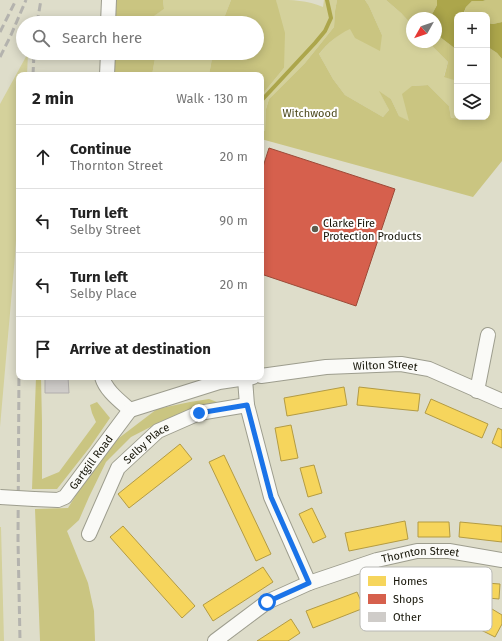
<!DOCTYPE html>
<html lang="en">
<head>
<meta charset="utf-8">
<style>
  body { margin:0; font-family:"Fira Sans",sans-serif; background:#f6f6f6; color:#222 }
  .controls { position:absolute; right:12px; top:12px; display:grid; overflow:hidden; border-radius:8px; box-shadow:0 2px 10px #0003 }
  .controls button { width:36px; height:36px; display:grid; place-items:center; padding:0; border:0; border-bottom:1px solid #e0e0e0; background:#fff; color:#222; font:20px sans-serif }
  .compass { position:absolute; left:406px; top:12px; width:36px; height:36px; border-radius:50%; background:#fff; box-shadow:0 2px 10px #0003; rotate:230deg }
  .stop { position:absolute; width:12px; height:12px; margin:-9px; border:3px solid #1a73e8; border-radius:50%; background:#fff }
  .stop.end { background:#1a73e8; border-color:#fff; box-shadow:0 1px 4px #0008 }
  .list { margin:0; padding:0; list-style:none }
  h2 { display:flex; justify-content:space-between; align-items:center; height:52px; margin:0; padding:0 16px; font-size:17px }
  h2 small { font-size:13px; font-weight:400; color:#767676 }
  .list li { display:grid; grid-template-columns:26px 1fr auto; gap:12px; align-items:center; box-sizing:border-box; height:64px; padding:0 16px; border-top:1px solid #e0e0e0 }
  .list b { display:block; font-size:15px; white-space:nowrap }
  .list p { margin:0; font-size:13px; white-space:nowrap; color:#767676 }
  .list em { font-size:13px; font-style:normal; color:#767676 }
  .icon { flex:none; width:22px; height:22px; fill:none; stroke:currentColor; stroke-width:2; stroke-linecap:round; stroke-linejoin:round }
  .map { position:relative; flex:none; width:502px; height:641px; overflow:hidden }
  .search { position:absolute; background:#fff; box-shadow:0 2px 10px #0003; left:16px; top:16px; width:248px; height:44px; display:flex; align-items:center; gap:10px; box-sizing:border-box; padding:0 14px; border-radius:22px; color:#767676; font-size:15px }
  .panel { position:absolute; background:#fff; box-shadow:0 2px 10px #0003; left:16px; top:72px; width:248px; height:308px; border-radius:8px }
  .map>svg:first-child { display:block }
</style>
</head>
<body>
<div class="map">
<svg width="502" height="641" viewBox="0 0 502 641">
  <rect width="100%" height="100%" fill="#deddca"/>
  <g fill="#d4d19b">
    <polygon points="163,0 231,0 222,23 152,23 150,18 164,9"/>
    <path d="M275 0C293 0 307 0 323 7L324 0H337L335 11 334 27 305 63 269 99 266 109 265 131 262 130 263 104 261 106V96L284 68 276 0Z"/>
    <polygon points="365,0 386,0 401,13 412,25 412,42 428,42 448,62 444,76 457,81 457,117 472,117 472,119 451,118 449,106 428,85 412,86 409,122 399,116 391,99 380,92 389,110 383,117 345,95 333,79 319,54 328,44 342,32 350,28 382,35 369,6"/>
    <polygon points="28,53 27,75 19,75 19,193 15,256 0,427 0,104"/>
    <polygon points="156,53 213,53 209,75 152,75"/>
    <polygon points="0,527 1,527 4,641 0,641"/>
  </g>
  <g fill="#cac581">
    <polygon points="114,0 163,0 164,9 151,18 152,23 114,23"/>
    <polygon points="231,0 276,0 285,33 284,68 261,96 261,75 209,75 213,53 257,53 257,23 222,23"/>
    <path d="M337 0H365L369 6 382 35 380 51 355 38 350 29C337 35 328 43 319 54L333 79 345 95 383 117 389 110 379 91 391 99 399 116 409 121 402 94 412 86 428 85 449 106 451 118 472 119V117H487V47H488L497 53 502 59V161L473 197 261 139V106L263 104 262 130 265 131 266 109 269 99 305 63 334 27 335 11Z"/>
    <polygon points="386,0 437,0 437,5 430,18 412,18 412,25 401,13"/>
    <polygon points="486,0 502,0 502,22 493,24 487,23 487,15 467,15 464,13 466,7 472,1 483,1"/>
    <polygon points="436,34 457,50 457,81 444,77 448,62 428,42 436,42"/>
    <polygon points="113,53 156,53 152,75 112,75"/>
    <polygon points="36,377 41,377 42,422 42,479 59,472 96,422 92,413 90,405 97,402 110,418 90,447 57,489 32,489"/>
    <polygon points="209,399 217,402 164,420 131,437 106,462 89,497 79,520 67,531 88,583 94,611 95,641 40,641 35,509 68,508 84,482 115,441 157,409 190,402"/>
  </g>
  <g fill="#aca64b">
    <polygon points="437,0 486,0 483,1 472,1 466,7 464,12 467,15 457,15 457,50 436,34 436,18 430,18 437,5"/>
    <polygon points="502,22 502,59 497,53 488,47 487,47 487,23 493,24"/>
  </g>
  <g fill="#f6d55c" stroke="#b39b43">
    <polygon points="344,387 347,405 287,416 284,398"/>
    <polygon points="359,387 420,394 418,411 357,405"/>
    <polygon points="431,399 488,424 482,438 425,413"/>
    <polygon points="291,425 298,458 281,461 275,428"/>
    <polygon points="498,428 502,430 502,448 492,443"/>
    <polygon points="180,444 192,459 129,508 118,494"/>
    <polygon points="224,455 271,554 256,561 209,462"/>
    <polygon points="314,465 322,493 308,497 300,468"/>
    <polygon points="312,508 326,537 313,543 299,514"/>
    <polygon points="405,521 408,539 349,551 345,533"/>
    <polygon points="418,522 449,522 450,537 418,537"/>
    <polygon points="460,522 502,526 502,542 459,537"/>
    <polygon points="123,526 195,606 182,618 110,537"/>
    <polygon points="263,567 273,582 213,621 203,605"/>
    <polygon points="445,580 500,584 499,599 443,594"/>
    <polygon points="357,592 364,608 313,628 306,611"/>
    <polygon points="492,609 502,615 502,624 495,637 481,630"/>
    <polygon points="291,619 300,633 288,641 257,641"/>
  </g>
  <polygon fill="#d6604d" stroke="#9c4a38" points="269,148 395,189 356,306 261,274 261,173"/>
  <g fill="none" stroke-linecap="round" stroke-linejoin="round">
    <polyline stroke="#aca64b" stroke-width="4" points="261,101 315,43 325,31 331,18 327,0"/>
  </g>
  <polygon fill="#cfccc9" stroke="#b1aeac" points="68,377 69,393 45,393 45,378"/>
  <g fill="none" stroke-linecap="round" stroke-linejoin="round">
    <g stroke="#9d9d8e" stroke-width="16">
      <g id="minor">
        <polyline points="108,23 109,0"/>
        <polyline points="107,75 108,53"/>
        <path id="s1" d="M261 376 326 367 401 364 429 369 502 401"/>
        <path d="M102 377C106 391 120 401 130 410"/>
        <polyline points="245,379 247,405 271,497 309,583"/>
        <polyline points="477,391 488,335"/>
        <polyline points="130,410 219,382 253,377"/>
        <path id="s2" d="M34 499 58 500 65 497 130 410"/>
        <path id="s3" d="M89 534 118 468 158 431 199 413 247 405"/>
        <path id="s4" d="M215 641 267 602 309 583 377 560 417 551H449L502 560"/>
      </g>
    </g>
    <use href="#minor" stroke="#fafaf7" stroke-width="14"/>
    <g stroke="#b4b3ae" stroke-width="3" stroke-dasharray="8 4" stroke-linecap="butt">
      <polyline points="37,23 41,0"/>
      <polyline points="0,32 16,0"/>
      <polyline points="0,57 11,35 26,0"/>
      <polyline points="33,75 34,53"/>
      <polyline points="19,366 18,540 20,641"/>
    </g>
    <g stroke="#9d9d8e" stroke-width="16" stroke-linecap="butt">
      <polyline id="minor-bridge" points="0,497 34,499"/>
    </g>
    <use href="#minor-bridge" stroke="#fafaf7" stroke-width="14"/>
  </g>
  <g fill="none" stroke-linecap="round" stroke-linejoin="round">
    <polyline stroke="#1a73e8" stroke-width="5" points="199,413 247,405 271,497 309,583 267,602"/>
  </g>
  <circle fill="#5c5b4c" stroke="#fff" stroke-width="1.5" cx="315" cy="229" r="4"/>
  <g text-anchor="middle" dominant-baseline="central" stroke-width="4" stroke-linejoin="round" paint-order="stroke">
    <g font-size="11" fill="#4e4b1e" stroke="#fff">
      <text x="310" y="113">Witchwood</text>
    </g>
    <g font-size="11" fill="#161508" stroke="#fff" text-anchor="start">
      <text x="323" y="223">Clarke Fire<tspan x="323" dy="13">Protection Products</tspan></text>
    </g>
    <g font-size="11" fill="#161508" stroke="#fff">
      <text stroke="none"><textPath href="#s1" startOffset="125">Wilton Street</textPath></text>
      <text stroke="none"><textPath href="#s3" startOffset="110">Selby Place</textPath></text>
      <text stroke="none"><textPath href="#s2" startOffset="75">Gartgill Road</textPath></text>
      <text stroke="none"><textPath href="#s4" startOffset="227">Thornton Street</textPath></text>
    </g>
  </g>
  <rect x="360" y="567" width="132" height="64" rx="6" fill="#fff" stroke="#b9b9b5" stroke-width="1"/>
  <rect x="368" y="576" width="18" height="10" fill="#f6d55c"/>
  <rect x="368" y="594" width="18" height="10" fill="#d6604d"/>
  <rect x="368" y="612" width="18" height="10" fill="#cfccc9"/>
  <g font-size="11" fill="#161508">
    <text x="393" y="585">Homes</text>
    <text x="393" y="603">Shops</text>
    <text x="393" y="621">Other</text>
  </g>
</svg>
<div class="controls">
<button>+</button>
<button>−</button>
<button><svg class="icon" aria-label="layers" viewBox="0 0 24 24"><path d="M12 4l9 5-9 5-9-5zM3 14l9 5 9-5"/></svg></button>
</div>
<svg class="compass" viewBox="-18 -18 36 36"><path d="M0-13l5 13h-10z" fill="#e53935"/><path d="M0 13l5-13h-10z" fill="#767676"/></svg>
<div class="stop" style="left:267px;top:602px"></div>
<div class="stop end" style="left:199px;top:413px"></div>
<div class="search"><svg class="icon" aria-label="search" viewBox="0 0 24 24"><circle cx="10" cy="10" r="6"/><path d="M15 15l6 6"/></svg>Search here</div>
<section class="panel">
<h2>2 min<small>Walk · 130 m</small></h2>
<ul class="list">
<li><svg class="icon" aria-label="ahead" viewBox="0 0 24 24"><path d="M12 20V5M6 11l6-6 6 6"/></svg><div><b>Continue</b><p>Thornton Street</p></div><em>20 m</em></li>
<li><svg class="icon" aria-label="left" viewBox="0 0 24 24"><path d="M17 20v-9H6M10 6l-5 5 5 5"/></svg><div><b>Turn left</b><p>Selby Street</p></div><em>90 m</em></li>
<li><svg class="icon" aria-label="left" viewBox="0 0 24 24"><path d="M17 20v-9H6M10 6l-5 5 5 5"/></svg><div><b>Turn left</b><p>Selby Place</p></div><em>20 m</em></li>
<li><svg class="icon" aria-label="arrive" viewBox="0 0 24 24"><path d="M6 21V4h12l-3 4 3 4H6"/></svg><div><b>Arrive at destination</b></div></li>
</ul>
</section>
</div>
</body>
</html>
